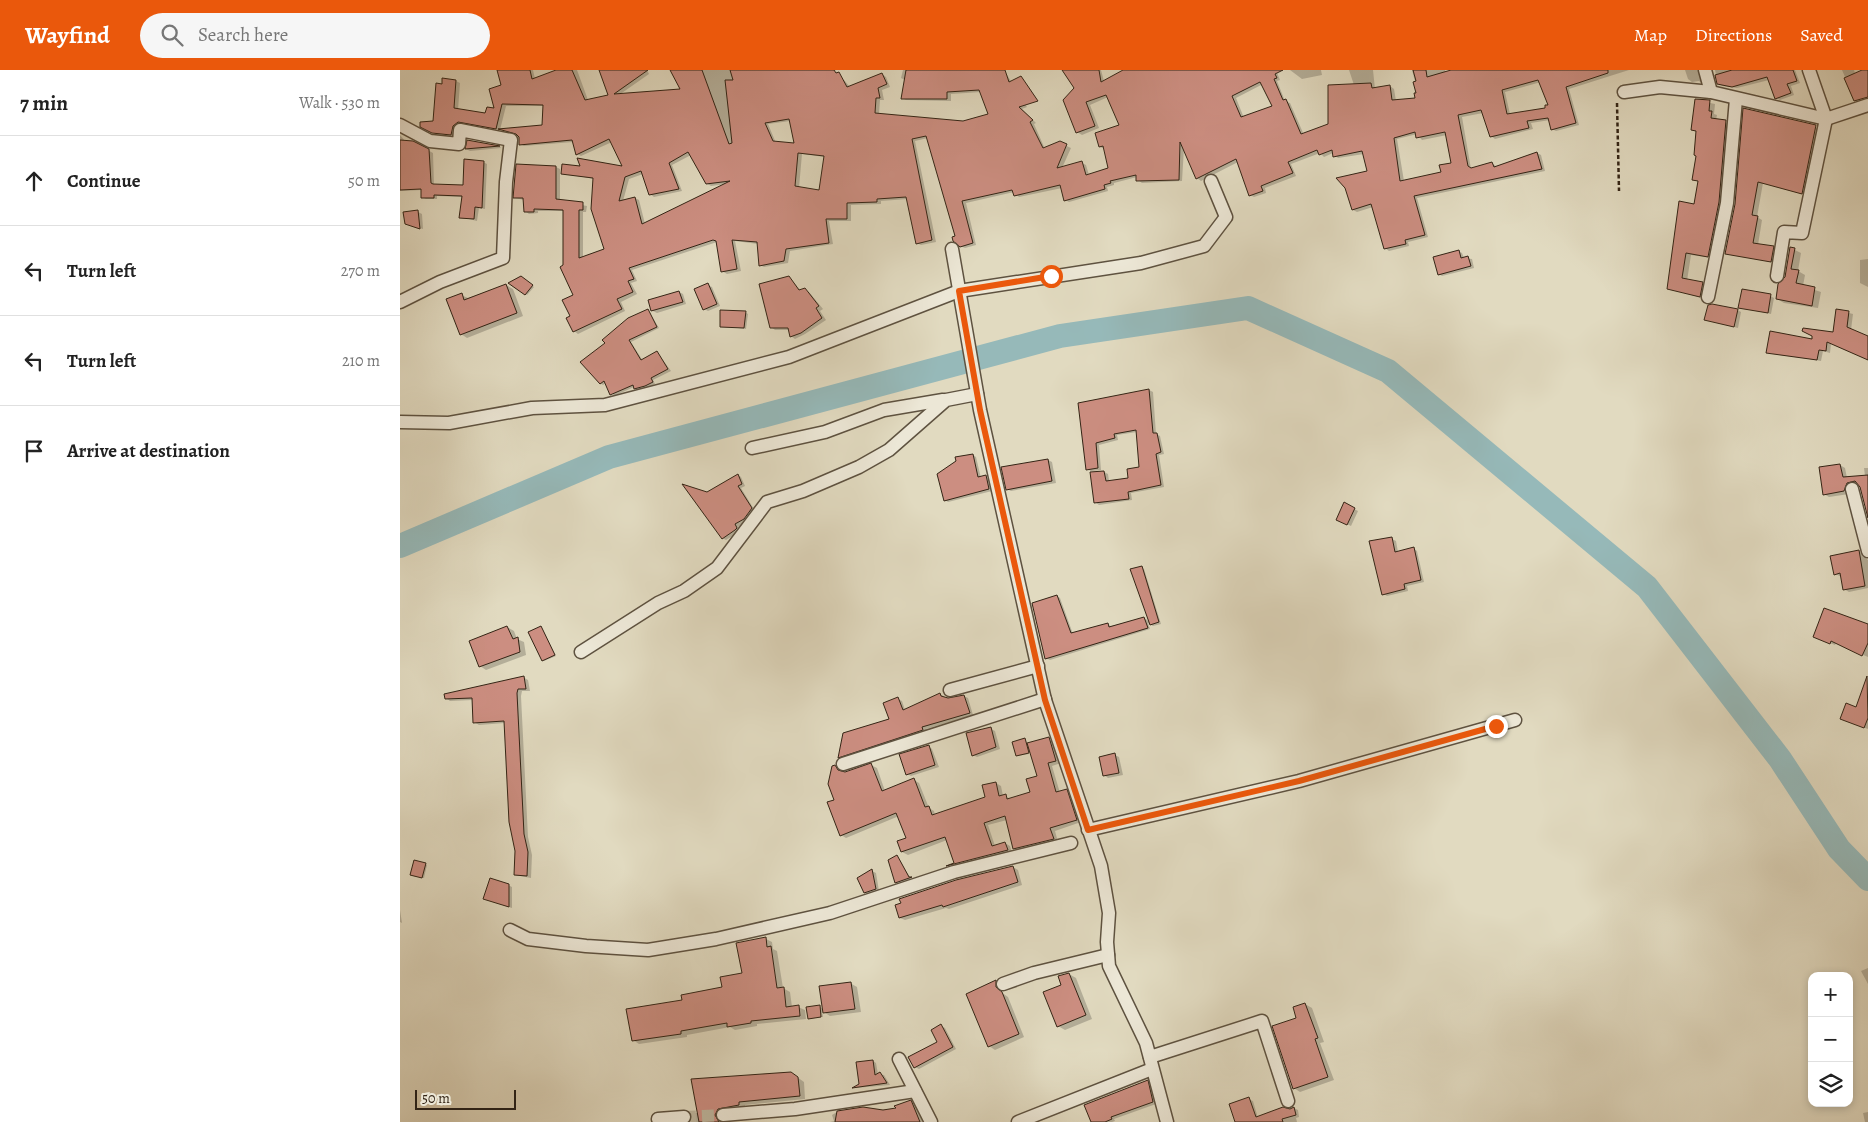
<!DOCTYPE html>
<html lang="en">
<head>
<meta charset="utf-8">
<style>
  body { margin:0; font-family:Alegreya,serif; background:#f6f6f6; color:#222 }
  .controls { position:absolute; right:15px; bottom:15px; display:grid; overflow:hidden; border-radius:10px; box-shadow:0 2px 8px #0003 }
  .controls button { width:45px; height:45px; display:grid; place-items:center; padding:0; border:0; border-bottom:1px solid #e0e0e0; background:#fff; color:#222; font:25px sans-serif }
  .scale { position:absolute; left:15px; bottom:12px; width:101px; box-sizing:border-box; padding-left:5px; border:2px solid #332415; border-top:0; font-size:14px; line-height:18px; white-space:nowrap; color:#332415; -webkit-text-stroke:4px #ece7d6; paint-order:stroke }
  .stop { position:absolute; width:15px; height:15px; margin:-11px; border:4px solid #ea580c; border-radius:50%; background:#fff }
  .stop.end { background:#ea580c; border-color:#fff; box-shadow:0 1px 5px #0008 }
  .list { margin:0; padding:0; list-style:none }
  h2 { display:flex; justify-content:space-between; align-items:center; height:65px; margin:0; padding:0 20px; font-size:21px }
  h2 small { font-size:16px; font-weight:400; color:#767676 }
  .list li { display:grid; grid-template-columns:32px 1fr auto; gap:15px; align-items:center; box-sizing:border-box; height:90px; padding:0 20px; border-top:1px solid #e0e0e0 }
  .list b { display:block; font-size:19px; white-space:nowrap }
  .list em { font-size:16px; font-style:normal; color:#767676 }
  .icon { flex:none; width:28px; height:28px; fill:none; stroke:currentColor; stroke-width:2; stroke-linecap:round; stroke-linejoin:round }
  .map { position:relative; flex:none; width:1468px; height:1052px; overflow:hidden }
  header { display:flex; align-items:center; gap:30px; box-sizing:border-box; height:70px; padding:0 25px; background:#ea580c; color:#fff }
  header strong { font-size:24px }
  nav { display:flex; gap:28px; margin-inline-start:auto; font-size:18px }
  .search { width:350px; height:45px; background:#f6f6f6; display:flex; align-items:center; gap:12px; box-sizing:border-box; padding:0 18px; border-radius:28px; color:#767676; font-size:19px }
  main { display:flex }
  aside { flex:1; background:#fff }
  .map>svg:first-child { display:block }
</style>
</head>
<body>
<header>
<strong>Wayfind</strong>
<div class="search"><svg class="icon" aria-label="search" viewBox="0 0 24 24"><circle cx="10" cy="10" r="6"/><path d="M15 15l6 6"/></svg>Search here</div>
<nav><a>Map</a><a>Directions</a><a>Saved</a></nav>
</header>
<main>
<aside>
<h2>7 min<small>Walk · 530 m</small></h2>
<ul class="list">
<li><svg class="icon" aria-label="ahead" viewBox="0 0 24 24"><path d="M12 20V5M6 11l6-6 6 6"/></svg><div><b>Continue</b></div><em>50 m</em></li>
<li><svg class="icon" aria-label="left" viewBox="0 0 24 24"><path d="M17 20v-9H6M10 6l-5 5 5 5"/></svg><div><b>Turn left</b></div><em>270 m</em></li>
<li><svg class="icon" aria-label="left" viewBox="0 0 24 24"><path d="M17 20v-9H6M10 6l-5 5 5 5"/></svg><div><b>Turn left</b></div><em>210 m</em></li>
<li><svg class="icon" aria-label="arrive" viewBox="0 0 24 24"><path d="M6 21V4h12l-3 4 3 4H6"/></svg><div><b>Arrive at destination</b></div></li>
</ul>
</aside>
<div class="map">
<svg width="1468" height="1052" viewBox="0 0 1468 1052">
  <rect width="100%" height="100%" fill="#e1dac0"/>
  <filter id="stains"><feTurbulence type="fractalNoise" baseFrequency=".004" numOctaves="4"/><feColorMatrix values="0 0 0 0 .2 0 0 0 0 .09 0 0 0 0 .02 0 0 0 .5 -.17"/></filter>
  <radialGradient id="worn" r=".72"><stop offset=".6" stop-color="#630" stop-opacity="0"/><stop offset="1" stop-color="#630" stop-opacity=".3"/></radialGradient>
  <g fill="#0003" fill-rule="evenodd">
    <path d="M98 0H133L135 9 160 0H177L188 30 209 26 200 0H247L249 4 219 25 302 58 271 0H436L410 23 444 10 450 17 482 4 486 7 490 17 482 20 484 30H480L479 44 563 53 589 45 581 22 551 24V31L506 30 502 28 505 10 501 8 503 0H604L627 37 622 39 636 53 634 54 645 79 660 73 671 78 662 98 682 93 686 95 689 105 710 99 705 79 700 77 721 56 708 27 690 35 699 58 682 65 677 62 676 18 666 0H701L704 11 725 0H876L880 10 877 11 885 31 890 33 904 65 930 54 954 15 949 0H973L975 19 990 16 994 19 996 31 1017 29 1018 23 1012 0H1045L1046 3 1055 0H1229L1169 19 1179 55 1156 61 1152 59 1150 50 1131 53 1133 59 1095 69 1091 66 1083 43 1062 47 1071 99 1092 93 1097 97 1137 83 1141 85 1145 101 1017 128 1028 167 1008 172 1009 176 989 181 985 178 973 137 957 142 953 140 946 117 968 102 964 84 938 88 933 83 924 87 920 83 891 94 896 106 865 118 866 123 854 127 850 125 838 92 801 111 797 108 784 78 782 111 742 113 738 110 737 107 714 113V115L707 117 708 121 669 132 665 130 662 118 619 127 614 122 566 133 576 175 565 178 560 176 556 167 528 68 515 71 536 172 521 175 517 173 508 129 481 131V134L451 135V151H429L433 174 390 181 388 193 364 197 360 195 358 174 335 171 341 201 327 204 322 201 317 172 232 200 237 211 231 213 237 224 221 232 225 241 178 264 174 261 171 247 175 225 165 196 164 141H138V143L129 144 125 141 124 130 115 128 156 97 160 99V131L187 136 186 142H183V188L206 180 194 109 162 103 224 98 212 72 181 86 177 84 173 72 124 76 120 74 118 64 101 60 143 56 144 36H106L100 60 62 54 57 58 55 67 38 65 21 56 34 52 43 15 56 11 60 13 58 40 86 45 96 40 102 16ZM1141 12 1150 35 1147 39 1110 44 1105 22ZM863 14 873 37 844 48 836 28ZM390 51 396 74 376 73 368 54ZM1017 64 1022 70 1047 65 1053 93 1042 103 1004 111 997 69ZM402 84 425 87 420 121 399 118ZM291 85 306 113 311 116 326 114 245 154 239 130 235 128 223 131 229 109 243 104 250 124 254 127 282 121 272 95Z"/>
    <polygon points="890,0 921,0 922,5 902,9"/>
    <polygon points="1285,0 1301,0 1303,14 1299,11 1292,12 1288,9"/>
    <polygon points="1315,0 1395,0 1400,13 1391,16 1394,25 1380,30 1376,28 1369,10 1337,18 1323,16 1318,14"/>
    <polygon points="1442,0 1454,0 1455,3 1468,0 1468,29 1460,33 1455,30"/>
    <polygon points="1296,30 1315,34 1314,44 1317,45 1316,50 1330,54 1323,135 1313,188 1291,185 1287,211 1307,216 1305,229 1268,218 1295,135 1299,112 1294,109 1298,86 1297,62 1292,60"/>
    <polygon points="1344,40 1420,59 1406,125 1363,113 1357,147 1362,150 1358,175 1377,180 1375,193 1326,183 1336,134"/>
    <polygon points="0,65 5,71 13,72 33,83 34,115 64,116 83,92 87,94 85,139 79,138 77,151 61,147 63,127 37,126 37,129 26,129 22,127 22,120 0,121"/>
    <polygon points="68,71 100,77 101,78 70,81 66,79"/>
    <polygon points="18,142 22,144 23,159 8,154"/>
    <polygon points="1395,180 1401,183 1398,201 1405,205 1403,216 1421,222 1418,238 1384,233 1377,229"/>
    <polygon points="1058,181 1062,183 1064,188 1072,189 1074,198 1042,206 1039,204"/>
    <polygon points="1468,189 1468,217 1460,213 1460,190"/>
    <polygon points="389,207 401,221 409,222 423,239 420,241 426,250 405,264 395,269 391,266 390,260 375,260 371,257"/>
    <polygon points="122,209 134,217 127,225 111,213"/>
    <polygon points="106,215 113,219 123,246 67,268 61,264 61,225 68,228"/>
    <polygon points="308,215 312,217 320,236 308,241 304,239"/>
    <polygon points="279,222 283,224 286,234 257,243 253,241 250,231"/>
    <polygon points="1370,226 1374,228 1371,244 1340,237"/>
    <polygon points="248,240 259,258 231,272 243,291 257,282 271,301 253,310 255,314 249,317 238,320 234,317 214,326 206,313 203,315 200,313"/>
    <polygon points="1337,240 1341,242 1338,258 1306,250"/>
    <polygon points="1437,240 1453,244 1451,260 1468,267 1468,289 1431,274 1430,283 1423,281 1421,291 1367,282 1434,264"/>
    <polygon points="345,242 348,244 346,259 322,256"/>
    <polygon points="749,320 753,322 756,364 760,366 764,384 759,385 764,417 731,423 732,430 699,435 695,432 704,402 708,404 709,411 729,409 741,398 737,362 717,365 718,370 699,375 701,400 691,401 687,399 680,334"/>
    <polygon points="573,385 576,387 581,408 589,408 592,421 548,432 545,430"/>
    <polygon points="648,390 652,392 656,413 611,421 607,419"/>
    <polygon points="1440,395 1445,398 1447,408 1465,406 1464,398 1468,398 1468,445 1460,415 1455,413 1449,419 1449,424 1429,427 1424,424"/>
    <polygon points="338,405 341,407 345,416 341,418 355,441 348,451 338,457 339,462 326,470 322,468 307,423"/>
    <polygon points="954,439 958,441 951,456 941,451"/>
    <polygon points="992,469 996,471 998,482 1013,478 1017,481 1024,512 1007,516 1008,521 987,526 984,524"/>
    <polygon points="1459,481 1468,490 1468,518 1449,522 1444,519 1442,507 1435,504"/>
    <polygon points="741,497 744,499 761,554 753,556 748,553 750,559 650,590 646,588 657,526 660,528 673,564 708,555 711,556 744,548 750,552"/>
    <polygon points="1468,556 1468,587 1436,573 1435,575 1414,567"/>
    <polygon points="107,557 114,561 117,569 124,572 126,585 86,600 80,596"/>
    <polygon points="141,558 156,586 144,591 143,590"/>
    <polygon points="123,607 128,610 130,621 122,621 121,626 128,767 132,785 131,808 115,805 116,781 105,653 79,655 74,652 73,630 50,631 46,628"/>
    <polygon points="540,624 548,629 564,626 568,628 573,645 526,659 527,662 443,690 439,687 490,650 498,629 502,631 505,640"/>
    <polygon points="1461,625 1468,627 1468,659 1446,651 1456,638"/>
    <polygon points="591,659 595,661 600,679 577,687 573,685"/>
    <polygon points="625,669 628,675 649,669 654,672 661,693 652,696 660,723 666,721 672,724 681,752 655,761 658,772 620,781 614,778 607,750 588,755 595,776 605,773 610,776 612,783 553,798 549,796 556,794 547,770 508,785 502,782 499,772 508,769 499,746 446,768 441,765 435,730 435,697 445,703 471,695 477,698 485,721 514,710 519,713 529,738 534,741 535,745 586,728 596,713 601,716 603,726 612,729 632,723 638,707 631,682 624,679 623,681 629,684 617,686"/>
    <polygon points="528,676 532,679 539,697 511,706 507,704"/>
    <polygon points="715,685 719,687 723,705 708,708 704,705"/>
    <polygon points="497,786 511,809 497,813 496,812"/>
    <polygon points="15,791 27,795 24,808 13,806"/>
    <polygon points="613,797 618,800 622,815 549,839 546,838 505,850 500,848 496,836"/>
    <polygon points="472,801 476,803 479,821 469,825 465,822"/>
    <polygon points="108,815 112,817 112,838 85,829"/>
    <polygon points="0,840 2,853 0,852"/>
    <polygon points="366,869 372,872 373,879 377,881 383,918 390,922 392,937 398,937 405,940 406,949 357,954 357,956 335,960 330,957 287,965 287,967 239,974 233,970 283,931 323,918 344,904"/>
    <polygon points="1468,898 1468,914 1461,901"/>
    <polygon points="669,904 676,908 692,949 665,960 658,956 663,916"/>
    <polygon points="596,911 601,914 601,922 608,927 624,967 595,980 589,976 568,924"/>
    <polygon points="450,913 457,917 461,942 430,946 422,941 423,947 409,948 419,936 423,939"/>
    <polygon points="905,934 912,938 924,972 920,973 934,1010 900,1022 894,1018 898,948"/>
    <polygon points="541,956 545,958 556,979 519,999 515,997 539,972"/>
    <polygon points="473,991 476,993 478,1004 484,1005 490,1015 455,1018 460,1014"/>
    <polygon points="397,1007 404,1012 405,1029 345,1035 345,1038 321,1049 322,1052 291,1052 293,1051 292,1043 298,1043"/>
    <polygon points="747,1012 751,1014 756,1034 714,1049 715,1051 712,1052 693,1052"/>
    <polygon points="848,1029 853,1031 858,1048 894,1038 898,1040 899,1047 896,1048 897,1052 836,1052"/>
    <polygon points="511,1031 515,1034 523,1052 430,1052 434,1051 432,1045 437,1042 498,1039"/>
    <polygon points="1468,1042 1468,1052 1465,1052 1463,1043"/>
  </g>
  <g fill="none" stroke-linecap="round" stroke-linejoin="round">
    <polyline stroke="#96b9b9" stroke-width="24" points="0,476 209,387 660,266 848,238 988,301 1247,517 1380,689 1439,779 1468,809"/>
  </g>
  <g fill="#cc8e81" stroke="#332415" fill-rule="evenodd">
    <path d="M97 0H130L132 9 156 0H172L185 30 208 25 199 0H248L214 24 280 19 270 0H302L329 74 332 73 325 10H333L330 0H434L436 3 439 2 447 17 482 3 487 14 478 18 480 28H476L475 43 563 51 588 44 579 20 547 22V29H501L506 0H605L609 12 621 6 638 31 619 37 633 50 630 52 643 78 660 71 667 74 657 98 682 91 686 105 708 98 703 76 699 77 695 63 719 55 706 25 686 32 695 56 676 63 663 30 674 18 662 0H699L701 12 723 0H883L875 4 877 8 874 9 883 30 886 29 901 64 928 54V15L971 13 972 18 990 15 992 30 1015 28 1014 23H1016L1013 12 1016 11 1013 0H1026L1027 7 1051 0H1208V3L1166 17 1176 53 1151 60 1148 48 1127 51 1129 58 1090 67 1081 40 1058 45 1068 96 1071 98 1092 92 1094 97 1137 82 1142 99 1014 126 1025 165 1005 170 1006 174 984 179 971 134 952 140 945 118 936 108 967 101 962 81 933 87 932 80 919 85 917 80 888 92 893 103 861 116 863 121 849 126 836 89 796 109 780 72 779 110 736 111V105L710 111 711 113 704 115 705 119 664 131 660 115 614 126 612 120 562 131 573 173 560 177 553 171 552 167 555 166 526 66 512 69 532 170 516 174 506 127 477 129V132L447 133V149H426L429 173 386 179 384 191 359 196 357 172 332 170 337 199 321 202 316 171 313 170 229 198 234 209 228 211 233 222 217 229 222 239 173 262 166 248 170 246 162 230 173 225 160 197 163 195V140L134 139V142H124L123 128H113L116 94 156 96V129L183 132V140H179V188L204 179 191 139 193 108 161 104 162 94 180 96 177 88 222 96 209 69 176 85 172 70 119 75V67L116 64 98 59 142 55 143 35 102 34 96 59 58 52 53 56 51 65 32 63 20 57V52L33 51 36 13 42 14V8L56 10 54 38 85 43 87 37 94 38 89 19 101 15ZM1138 10 1148 35H1145V38L1107 44 1102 20ZM860 12 872 36 841 47 832 26ZM389 49 394 73 373 71 365 53ZM1015 62 1016 68 1045 62 1051 93 1039 95 1041 102 1000 111 994 68ZM288 82 306 114 330 111 242 154 235 127 219 131 225 107 241 101 249 125 279 119 269 93ZM398 83 424 86 419 120 395 116Z"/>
    <polygon points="1332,0 1393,0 1397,11 1387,14 1391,23 1375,29 1367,7 1332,17 1317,14 1315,5"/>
    <polygon points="1462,0 1468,0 1468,27 1454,31 1444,8"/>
    <polygon points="1295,29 1310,30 1309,41 1312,41 1311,48 1326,50 1319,132 1308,187 1286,183 1282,208 1303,212 1300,227 1267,219 1279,131 1294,134 1298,111 1292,110 1296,86 1294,85 1296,61 1291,60"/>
    <polygon points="1343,38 1416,55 1402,124 1358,112 1352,145 1358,146 1353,173 1374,176 1371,192 1325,184 1335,134"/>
    <polygon points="0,70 13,71 29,79 31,113 33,114 63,115 64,89 84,91 82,138 75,137 74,149 59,148 62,126 34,125 34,128 21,128 21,119 0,120"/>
    <polygon points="67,70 100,76 65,79"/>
    <polygon points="18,140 20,159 5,154 3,142"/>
    <polygon points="1390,177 1395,178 1391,199 1399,200 1396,213 1415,217 1412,236 1376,229 1378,214 1385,207"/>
    <polygon points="1059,180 1061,188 1068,186 1071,196 1038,205 1033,187"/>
    <polygon points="121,206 133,215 125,225 108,213"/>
    <polygon points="389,206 399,220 405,218 419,236 416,238 422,248 401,263 390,267 388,258 370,258 359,214"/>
    <polygon points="308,213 317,234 303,240 294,219"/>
    <polygon points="106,214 117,243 60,265 46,229 62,223 64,230"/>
    <polygon points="1342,219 1371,224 1368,243 1338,238"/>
    <polygon points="279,221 283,232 251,241 248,230"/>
    <polygon points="1312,234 1338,239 1334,257 1304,250 1308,235"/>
    <polygon points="248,239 257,257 229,270 241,290 257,281 268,299 251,308 253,312 245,316 234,319 233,315 210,325 204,311 200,314 180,292 205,273 202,270 228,248"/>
    <polygon points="1436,239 1449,241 1447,257 1468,266 1468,290 1427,272 1426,281 1419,280 1417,290 1366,283 1370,261 1412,269 1412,266 1402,261 1403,258 1433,262"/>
    <polygon points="320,240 346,241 344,258 320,257"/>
    <polygon points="749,319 753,363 757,363 761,382 756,384 761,415 728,422 729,429 694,433 690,402 704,401 706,411 728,408 727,399 739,397 736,360 714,364 715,368 696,373 698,398 686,400 678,333"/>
    <polygon points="573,384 578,407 586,405 589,419 544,431 537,404 556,391 555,387"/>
    <polygon points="648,389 652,411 606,420 601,397"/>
    <polygon points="1440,394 1443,407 1468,405 1468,448 1460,417 1455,411 1447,413 1444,421 1423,425 1419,397"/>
    <polygon points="338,404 342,414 338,416 352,438 344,449 335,454 337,458 335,460 322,469 282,414 307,422"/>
    <polygon points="944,432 955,438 947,455 936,450"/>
    <polygon points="992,467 995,482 1014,477 1021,510 1004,514 1005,519 982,525 969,471"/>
    <polygon points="1459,480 1465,516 1443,520 1440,503 1434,505 1430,486"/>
    <polygon points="742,496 759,552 750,555 730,499"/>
    <polygon points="657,525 671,563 708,553 709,557 744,547 748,558 645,589 632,533"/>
    <polygon points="1424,538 1468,554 1468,573 1462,586 1431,571 1430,574 1413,567"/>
    <polygon points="107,556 113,569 118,567 120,582 79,597 69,571"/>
    <polygon points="141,556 155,585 142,591 128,562"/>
    <polygon points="124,606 126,619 118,619 117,623 124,764 128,782 127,806 114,805 115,781 109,752 104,651 73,653 72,628 45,629 44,624"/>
    <polygon points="1467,606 1468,648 1464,658 1440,649 1446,633 1456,637"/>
    <polygon points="540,623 541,626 548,628 564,625 570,643 522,657 523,660 438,688 443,663 489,649 483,633 498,627 503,640"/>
    <polygon points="591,657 596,677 572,686 566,663"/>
    <polygon points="649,667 656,691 648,693 656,722 667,719 677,750 650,758 654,769 613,779 605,746 584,753 592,776 605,772 608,780 546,796 554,793 545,767 501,782 497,771 506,768 496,743 440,766 427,732 434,730 428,714 432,696 435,695 438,700 445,702 471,693 482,721 514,708 525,737 529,736 532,745 585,727 582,715 596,712 599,726 606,724 607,729 630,722 626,709 637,706 627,673"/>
    <polygon points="625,668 629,683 616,686 612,672"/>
    <polygon points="529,675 535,695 506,705 499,684"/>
    <polygon points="715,683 719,703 703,706 699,687"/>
    <polygon points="497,785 509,807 512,807 495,813 488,790"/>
    <polygon points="14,790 26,793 22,808 10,805"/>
    <polygon points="613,796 618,812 543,837 542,835 499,848 495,835 501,833 499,829 556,810"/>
    <polygon points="472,799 476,819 464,823 457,808"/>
    <polygon points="90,808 109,814 109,837 83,829"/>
    <polygon points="366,867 367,877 371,876 377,918 384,917 386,937 399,935 400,946 351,951 351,953 327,957 327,953 281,961 281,964 232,971 226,939 282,930 281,925 322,917 320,907 342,903 336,873"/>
    <polygon points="669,903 686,945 657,957 643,922 661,915 658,906"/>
    <polygon points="596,910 596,917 602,922 619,964 588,977 566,924"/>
    <polygon points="451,912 455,939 423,943 419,916"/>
    <polygon points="905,933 918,968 915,969 928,1007 893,1019 872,956 896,948 893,937"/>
    <polygon points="420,935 421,947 408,949 406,937"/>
    <polygon points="541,954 553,977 514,998 508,987 537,972 531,960"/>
    <polygon points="473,990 475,1005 480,1002 487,1013 452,1018 459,1014 456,992"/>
    <polygon points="391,1002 398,1007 400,1026 339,1032 339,1035 318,1039 315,1045 319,1052 299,1052 291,1009"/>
    <polygon points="748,1010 753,1032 711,1047 712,1049 705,1052 691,1052 684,1035"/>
    <polygon points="849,1027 856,1047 883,1037 890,1039 894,1037 896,1045 882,1049 883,1052 835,1052 829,1034"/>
    <polygon points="511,1030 520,1052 435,1052 437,1041 463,1037 483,1040 496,1038 494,1036"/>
  </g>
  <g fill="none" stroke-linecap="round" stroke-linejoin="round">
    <polyline stroke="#beb69e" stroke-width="12" stroke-dasharray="12 6" stroke-linecap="butt" points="284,1047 323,1045"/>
    <g stroke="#5e5240" stroke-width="15">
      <g id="minor">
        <polyline points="1305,0 1311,22"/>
        <polyline points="1224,22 1260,17 1311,22 1426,49 1468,35"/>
        <polyline points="0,55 30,71 59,74 60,60 111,70 106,112 103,188 40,212 0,232"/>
        <polyline points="552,179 580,340 645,630 701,796 709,843 707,872 709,896 746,973 767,1052"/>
        <polyline points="1377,206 1384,162 1402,163 1426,49 1409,0"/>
        <polyline points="1308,227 1327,133 1336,29"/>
        <polyline points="0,352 49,353 132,338 205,335 389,287 559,221 741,193 804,176 826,147 811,111"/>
        <polyline points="352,378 425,362 484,340 543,330"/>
        <polyline points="1452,419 1468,481"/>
        <polyline points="181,582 258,533 284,521 317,498 367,432 403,421 459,397 489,380 546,330 577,324"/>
        <polyline points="550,620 638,596"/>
        <polyline points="443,694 645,629"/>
        <polyline points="688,760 899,711 1115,650"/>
        <polyline points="110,860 128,869 186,876 248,880 316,869 430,843 554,802 671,773"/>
        <polyline points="603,914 634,903 708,885"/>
        <polyline points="750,987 862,951 888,1031"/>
        <polyline points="499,989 531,1052"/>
        <polyline points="323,1045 395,1039 515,1021"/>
        <polyline points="258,1049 284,1047"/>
        <polyline points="618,1052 752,999"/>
      </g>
    </g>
    <polyline stroke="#332415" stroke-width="2.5" stroke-dasharray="4 2.5" stroke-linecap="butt" points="1217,33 1219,121"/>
    <use href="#minor" stroke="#ece7d6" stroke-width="12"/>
  </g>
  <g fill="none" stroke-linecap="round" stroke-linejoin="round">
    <polyline stroke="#ea580c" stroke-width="6" points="651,206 559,221 580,340 645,630 688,760 899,711 1096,656"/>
  </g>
  <rect width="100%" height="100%" filter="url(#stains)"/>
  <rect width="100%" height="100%" fill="url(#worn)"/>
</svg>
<div class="controls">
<button>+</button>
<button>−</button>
<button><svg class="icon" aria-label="layers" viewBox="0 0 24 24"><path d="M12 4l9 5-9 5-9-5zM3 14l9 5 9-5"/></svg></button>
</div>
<div class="scale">50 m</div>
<div class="stop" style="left:651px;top:206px"></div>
<div class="stop end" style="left:1096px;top:656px"></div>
</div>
</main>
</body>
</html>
